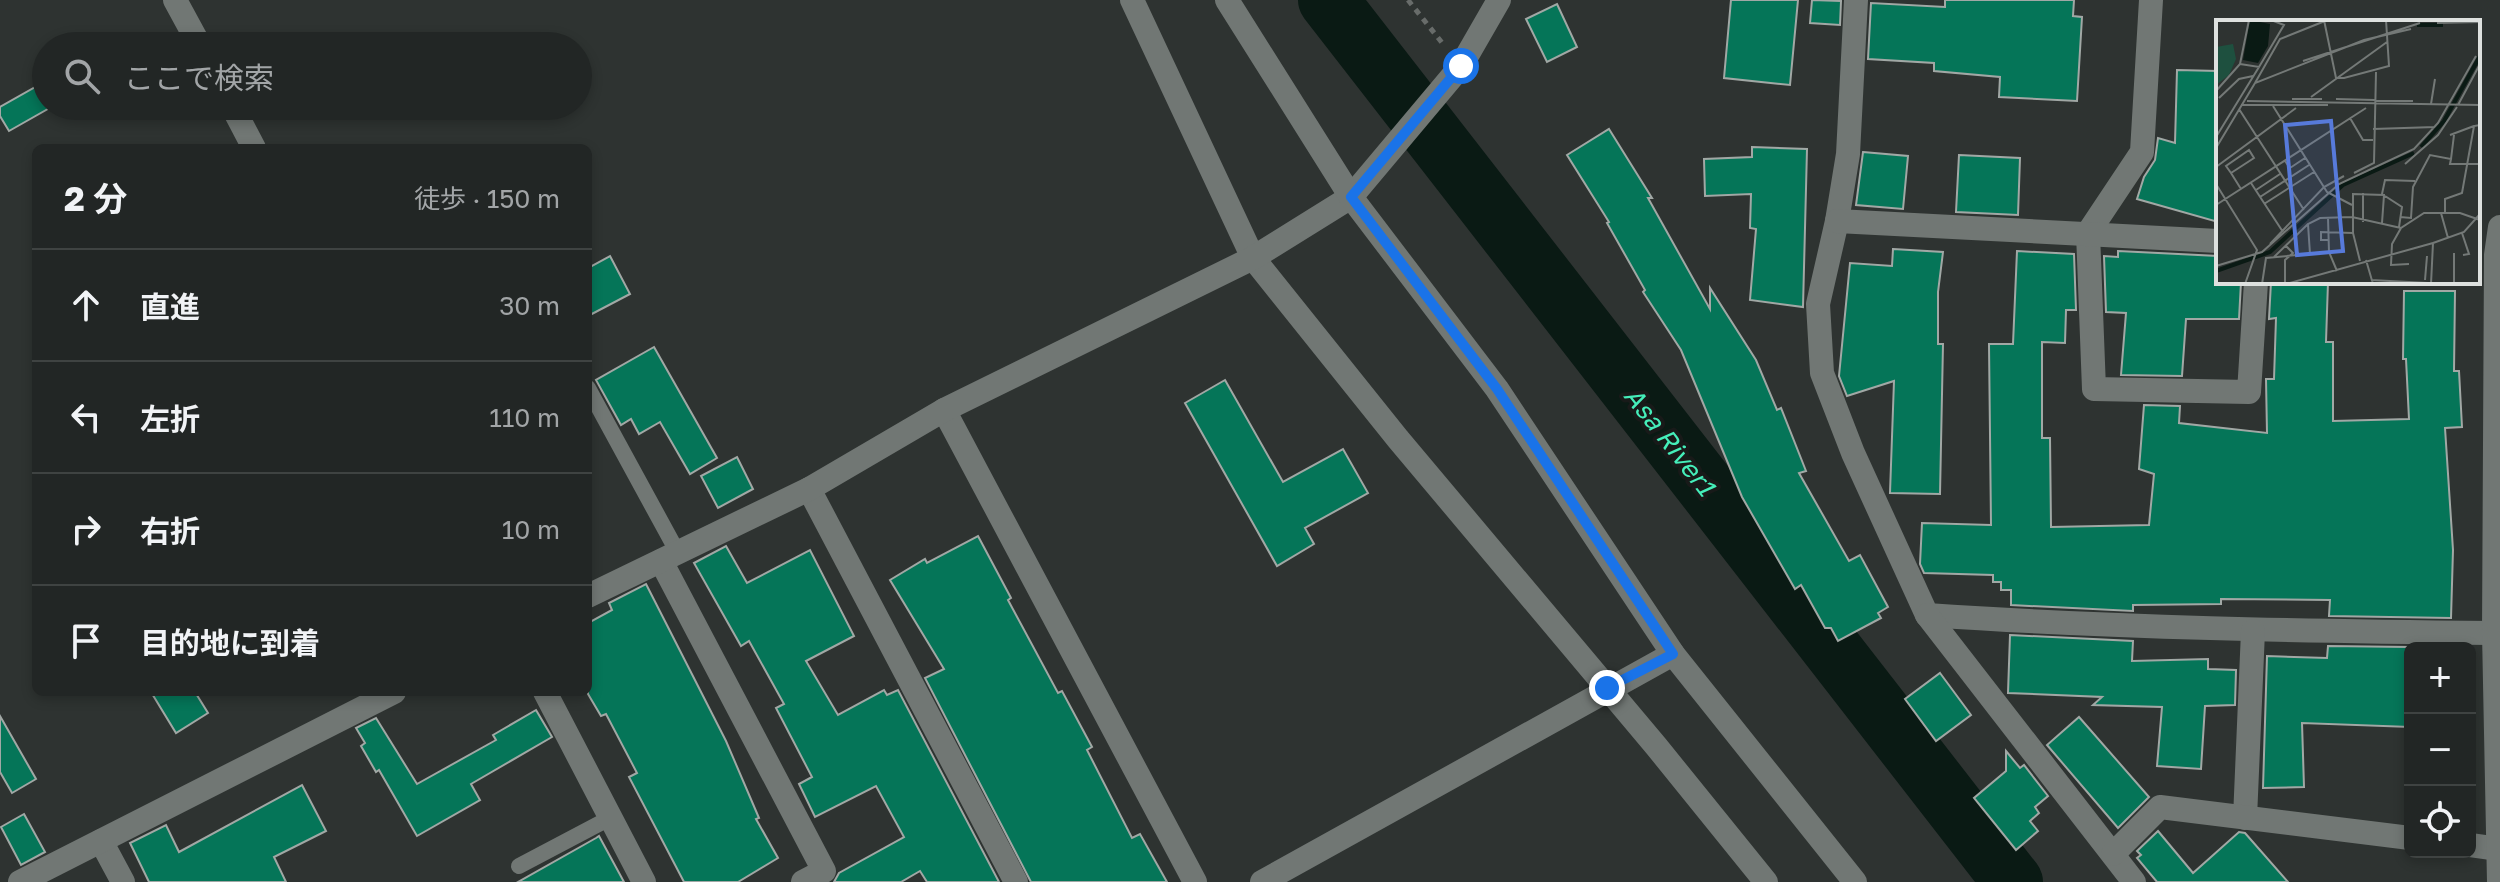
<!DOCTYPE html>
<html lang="ja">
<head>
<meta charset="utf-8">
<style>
  body { margin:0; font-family:"Golos Text","Noto Sans JP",sans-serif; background:#2a2e2d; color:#f1f3f6 }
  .controls { position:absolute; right:24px; bottom:24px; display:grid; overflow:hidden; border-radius:12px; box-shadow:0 4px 12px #0003 }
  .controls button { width:72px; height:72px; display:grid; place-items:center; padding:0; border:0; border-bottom:2px solid #3f4342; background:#222625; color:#f1f3f6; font:40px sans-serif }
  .stop { position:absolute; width:24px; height:24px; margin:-18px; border:6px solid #1a73e8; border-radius:50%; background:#fff }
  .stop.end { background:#1a73e8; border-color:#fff; box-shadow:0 2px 8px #0008 }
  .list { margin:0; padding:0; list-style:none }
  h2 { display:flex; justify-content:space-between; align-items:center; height:104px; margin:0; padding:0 32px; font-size:34px }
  h2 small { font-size:26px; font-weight:400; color:#a2a5a7 }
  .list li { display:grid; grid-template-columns:52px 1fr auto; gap:24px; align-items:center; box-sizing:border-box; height:112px; padding:0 32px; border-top:2px solid #3f4342 }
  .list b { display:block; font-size:30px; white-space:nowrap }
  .list em { font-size:26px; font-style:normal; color:#a2a5a7 }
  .icon { flex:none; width:44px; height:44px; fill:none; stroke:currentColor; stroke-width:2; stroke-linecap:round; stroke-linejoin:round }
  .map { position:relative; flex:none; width:2500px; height:882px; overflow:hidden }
  .search { position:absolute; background:#222625; box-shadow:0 4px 12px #0003; left:32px; top:32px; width:560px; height:88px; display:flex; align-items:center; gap:20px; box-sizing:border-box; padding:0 28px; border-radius:44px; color:#a2a5a7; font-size:30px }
  .panel { position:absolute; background:#222625; box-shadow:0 4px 12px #0003; left:32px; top:144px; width:560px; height:552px; border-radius:12px }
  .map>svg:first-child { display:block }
</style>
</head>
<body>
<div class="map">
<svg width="2500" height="882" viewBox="0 0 2500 882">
  <rect width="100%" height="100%" fill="#2e3331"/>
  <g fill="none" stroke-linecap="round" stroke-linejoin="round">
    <polyline stroke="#0a1a14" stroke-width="60" points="1328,0 2013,882"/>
  </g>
  <g fill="#057558" stroke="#a1a8a5" stroke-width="2">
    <polygon points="1731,0 1798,0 1790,85 1724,78"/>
    <polygon points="1812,0 1841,1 1840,25 1810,23"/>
    <polygon points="1945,0 2074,0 2073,16 2082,17 2077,101 1999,97 2000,77 1934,71 1934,63 1868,59 1871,3 1945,7"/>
    <polygon points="1557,4 1577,47 1547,62 1526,19"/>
    <polygon points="2177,70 2218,71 2218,222 2137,199 2144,177 2155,160 2158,138 2175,143"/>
    <polygon points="46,81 46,106 53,106 9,131 0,116 0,107"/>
    <polygon points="1609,129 1652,198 1648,198 1710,309 1710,288 1756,360 1777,410 1781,408 1806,471 1799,473 1849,561 1860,555 1888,607 1878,613 1881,618 1838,641 1831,628 1825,628 1801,585 1795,589 1742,497 1681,350 1643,292 1645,290 1607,223 1609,222 1567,155"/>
    <polygon points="1752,147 1807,149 1803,307 1750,300 1756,229 1750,228 1751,194 1705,196 1704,159 1752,157"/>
    <polygon points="1863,152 1908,156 1903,209 1856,205"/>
    <polygon points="1959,155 2020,158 2018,215 1956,212"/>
    <polygon points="1893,249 1943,252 1938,292 1938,344 1943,344 1940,494 1890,493 1894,381 1847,396 1839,376 1850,263 1892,266"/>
    <polygon points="2017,251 2074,254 2076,310 2066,310 2065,343 2042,342 2042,438 2050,438 2051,527 2149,525 2154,474 2139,469 2144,405 2180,406 2179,423 2267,433 2266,379 2274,379 2276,318 2269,319 2271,282 2328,282 2326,342 2333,342 2333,421 2409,419 2406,359 2403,359 2404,291 2455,291 2454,371 2459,371 2462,427 2445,428 2453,550 2451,618 2329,616 2330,600 2221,599 2221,604 2133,605 2133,611 2011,605 2011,590 2001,590 2001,582 1993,582 1993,575 1924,573 1920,564 1922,523 1991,525 1989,344 2013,344"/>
    <polygon points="2118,251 2218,256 2218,282 2241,282 2239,319 2186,319 2182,376 2121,375 2126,313 2106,312 2104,256 2118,257"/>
    <polygon points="610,256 630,294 588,316 588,268"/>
    <polygon points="654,347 717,458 690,474 660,422 639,434 631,419 621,425 596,380"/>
    <polygon points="1225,380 1283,482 1343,449 1368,493 1305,528 1314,544 1277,566 1185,403"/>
    <polygon points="737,457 753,489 718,508 701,476"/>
    <polygon points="978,536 1011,598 1008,600 1058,693 1062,691 1092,747 1087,750 1132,838 1140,834 1167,882 1031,882 925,678 944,669 890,580 925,559 927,563"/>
    <polygon points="726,546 747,583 810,550 854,636 806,661 838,715 884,690 887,695 898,690 999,882 927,882 920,871 901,882 834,882 839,873 904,837 876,786 815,817 799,784 812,777 776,708 784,704 749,641 741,646 694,563"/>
    <polygon points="646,584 726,741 759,818 756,819 778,858 738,882 684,882 629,777 637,773 606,714 601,716 588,694 588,623 612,610 609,603"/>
    <polygon points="2010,635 2133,641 2132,661 2208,659 2208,669 2236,670 2235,705 2205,706 2201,769 2157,766 2162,707 2093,705 2102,697 2008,693"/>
    <polygon points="2328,646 2410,647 2410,727 2302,723 2304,787 2263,788 2267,656 2327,658"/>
    <polygon points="1940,673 1971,715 1936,741 1905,699"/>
    <polygon points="151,692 195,692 208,713 176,733"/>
    <polygon points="536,710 552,737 471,784 480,800 417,836 379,770 376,772 361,746 365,743 356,728 376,718 417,784 496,740 493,735"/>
    <polygon points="0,716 36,779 12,793 0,772"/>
    <polygon points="2079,717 2149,797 2118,828 2047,745"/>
    <polygon points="2006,751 2020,768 2024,765 2048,796 2035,807 2039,813 2030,821 2038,831 2016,850 1974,798 2006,771"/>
    <polygon points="302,785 326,831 274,857 286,882 149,882 130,843 166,825 179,852"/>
    <polygon points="24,814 45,852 21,865 1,827"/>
    <polygon points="2158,831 2193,873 2239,832 2245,833 2288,882 2157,882 2137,858 2141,855 2137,851"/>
    <polygon points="599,836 624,882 518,882 596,838"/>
  </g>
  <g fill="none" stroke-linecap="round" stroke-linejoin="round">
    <polyline stroke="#686c6a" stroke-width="5" stroke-dasharray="6 6" stroke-linecap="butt" points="1408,0 1443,44"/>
    <g stroke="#717774" stroke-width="16">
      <polyline points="588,388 678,553"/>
      <polyline points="519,866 610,818"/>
    </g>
    <g stroke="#717774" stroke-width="24">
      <polyline points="175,0 200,46"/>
      <polyline points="1132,0 1253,258 1398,439 1656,746 1766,882"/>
      <path d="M1856 0 1848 154 1837 221 1818 304 1822 373 1853 453 1927 615C2116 628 2305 631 2494 633"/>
      <polyline points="2151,0 2142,152 2088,233 2094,389 2249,392 2256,282"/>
      <polyline points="232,106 254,148"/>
      <polyline points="1837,221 2218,241"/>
      <polyline points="944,410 1195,882"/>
      <polyline points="809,489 1016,882"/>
      <polyline points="661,561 824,871 803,882"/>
      <polyline points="588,596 809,489 944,410 1253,258 1351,197 1461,66 1499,0"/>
      <polyline points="1927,615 2134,882"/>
      <polyline points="545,692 644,882"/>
      <polyline points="2245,818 2253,631"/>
      <polyline points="101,841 123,882"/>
      <polyline points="2470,845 2499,849"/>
      <polyline points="2113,854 2160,807 2410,838"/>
      <polyline points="20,882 394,692"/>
      <polyline points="1262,882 1673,654"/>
      <polyline points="2499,882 2494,633 2496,255 2500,227"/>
    </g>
    <polyline stroke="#717774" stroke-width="24" points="1227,0 1351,197 1497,389 1673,654 1855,882"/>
  </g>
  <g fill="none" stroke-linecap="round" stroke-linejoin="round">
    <polyline stroke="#1a73e8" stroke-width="10" points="1461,66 1351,197 1497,389 1673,654 1607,688"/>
  </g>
  <g text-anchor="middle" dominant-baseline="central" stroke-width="8" stroke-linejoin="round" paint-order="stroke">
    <g font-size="26" font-style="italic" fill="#45eeba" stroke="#181a19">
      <text transform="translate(1670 441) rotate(52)">Asa River1</text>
    </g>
  </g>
  <g transform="translate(2216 20)">
    <rect width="264" height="264" fill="#2e3331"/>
    <path d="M17 24 20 39 13 55 0 65V27Z" fill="#1e503f"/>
    <path d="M34 0 54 4 52 26 42 43 27 40Z" fill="#0a1a14"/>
    <path fill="none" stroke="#0a1a14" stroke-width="4" d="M201 5H227M205 127 228 101 264 36M0 251 54 232 127 165 198 133"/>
    <path fill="none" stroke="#747977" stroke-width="2" d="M108 0 120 58H128L173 46 170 0M221 3 264 2M87 41 204 3M24 44 43 47 68 5 55 0M39 63 64 19 109 1M0 71 24 44 33 0M95 77 171 22M3 78 23 59 37 56M76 79H106M120 79 197 81M31 81 264 85M215 84 219 59M25 85H112M242 85 264 44M57 86 111 172 136 185M23 89 88 190M134 98 147 120H157M157 109 219 107M234 115 258 106M0 117 43 47M0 128 39 63 148 20 195 9M235 139 238 115M69 141 74 148 89 138M189 144 222 115 241 87M0 147 80 88M15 153 38 138 33 130 10 146 15 153 25 169M138 153 158 143 160 52M35 163 67 212M0 164 41 230 29 264M40 170 64 154M166 174 169 160 199 161M169 176 186 187 183 207M44 177 93 145M48 184 98 152M0 185 150 88M225 193 232 218M229 193V179L246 173 258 106 264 105M184 197 195 198 197 167 214 135 235 139 234 144H264M112 198 113 232 121 251M147 202V173M246 213 253 234 247 235M113 220H105V212L137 213M54 224 108 167 128 156M238 233V264M94 234 92 204 104 198 136 197 185 208M58 237 92 204M150 240 157 264M144 241 137 213V174L168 175 166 203M193 244 175 245 176 224 185 208 208 193H244L264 200M0 246 46 232 123 164 198 129 222 103 260 36M155 260 231 264M209 260 211 236M46 264 50 238 113 232M69 264V240L77 233 69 225M70 264 217 223M215 264 217 223 248 212 264 194"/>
    <path fill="#577ada" fill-opacity="0.15" stroke="#577ada" stroke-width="4" d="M115 101 127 231 81 235 69 105Z"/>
    <rect width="264" height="264" fill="none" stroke="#dee1df" stroke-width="4"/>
  </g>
</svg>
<div class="controls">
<button>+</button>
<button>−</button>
<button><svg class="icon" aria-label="locate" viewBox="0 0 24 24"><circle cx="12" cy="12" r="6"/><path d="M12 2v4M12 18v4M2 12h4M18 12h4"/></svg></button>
</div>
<div class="stop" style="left:1461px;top:66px"></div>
<div class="stop end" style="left:1607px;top:688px"></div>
<div class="search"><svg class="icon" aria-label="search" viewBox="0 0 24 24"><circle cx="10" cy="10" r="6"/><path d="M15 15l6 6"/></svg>ここで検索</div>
<section class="panel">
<h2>2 分<small>徒歩 · 150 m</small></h2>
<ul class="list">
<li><svg class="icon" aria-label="ahead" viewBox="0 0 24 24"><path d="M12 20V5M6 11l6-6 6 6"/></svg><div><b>直進</b></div><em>30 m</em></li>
<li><svg class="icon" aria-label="left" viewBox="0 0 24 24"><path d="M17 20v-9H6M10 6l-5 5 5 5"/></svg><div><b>左折</b></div><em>110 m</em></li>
<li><svg class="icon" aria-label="right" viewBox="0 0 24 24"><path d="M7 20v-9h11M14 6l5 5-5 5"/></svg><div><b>右折</b></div><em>10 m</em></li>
<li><svg class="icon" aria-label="arrive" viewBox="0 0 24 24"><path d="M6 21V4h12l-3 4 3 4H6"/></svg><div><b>目的地に到着</b></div></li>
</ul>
</section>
</div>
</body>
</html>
